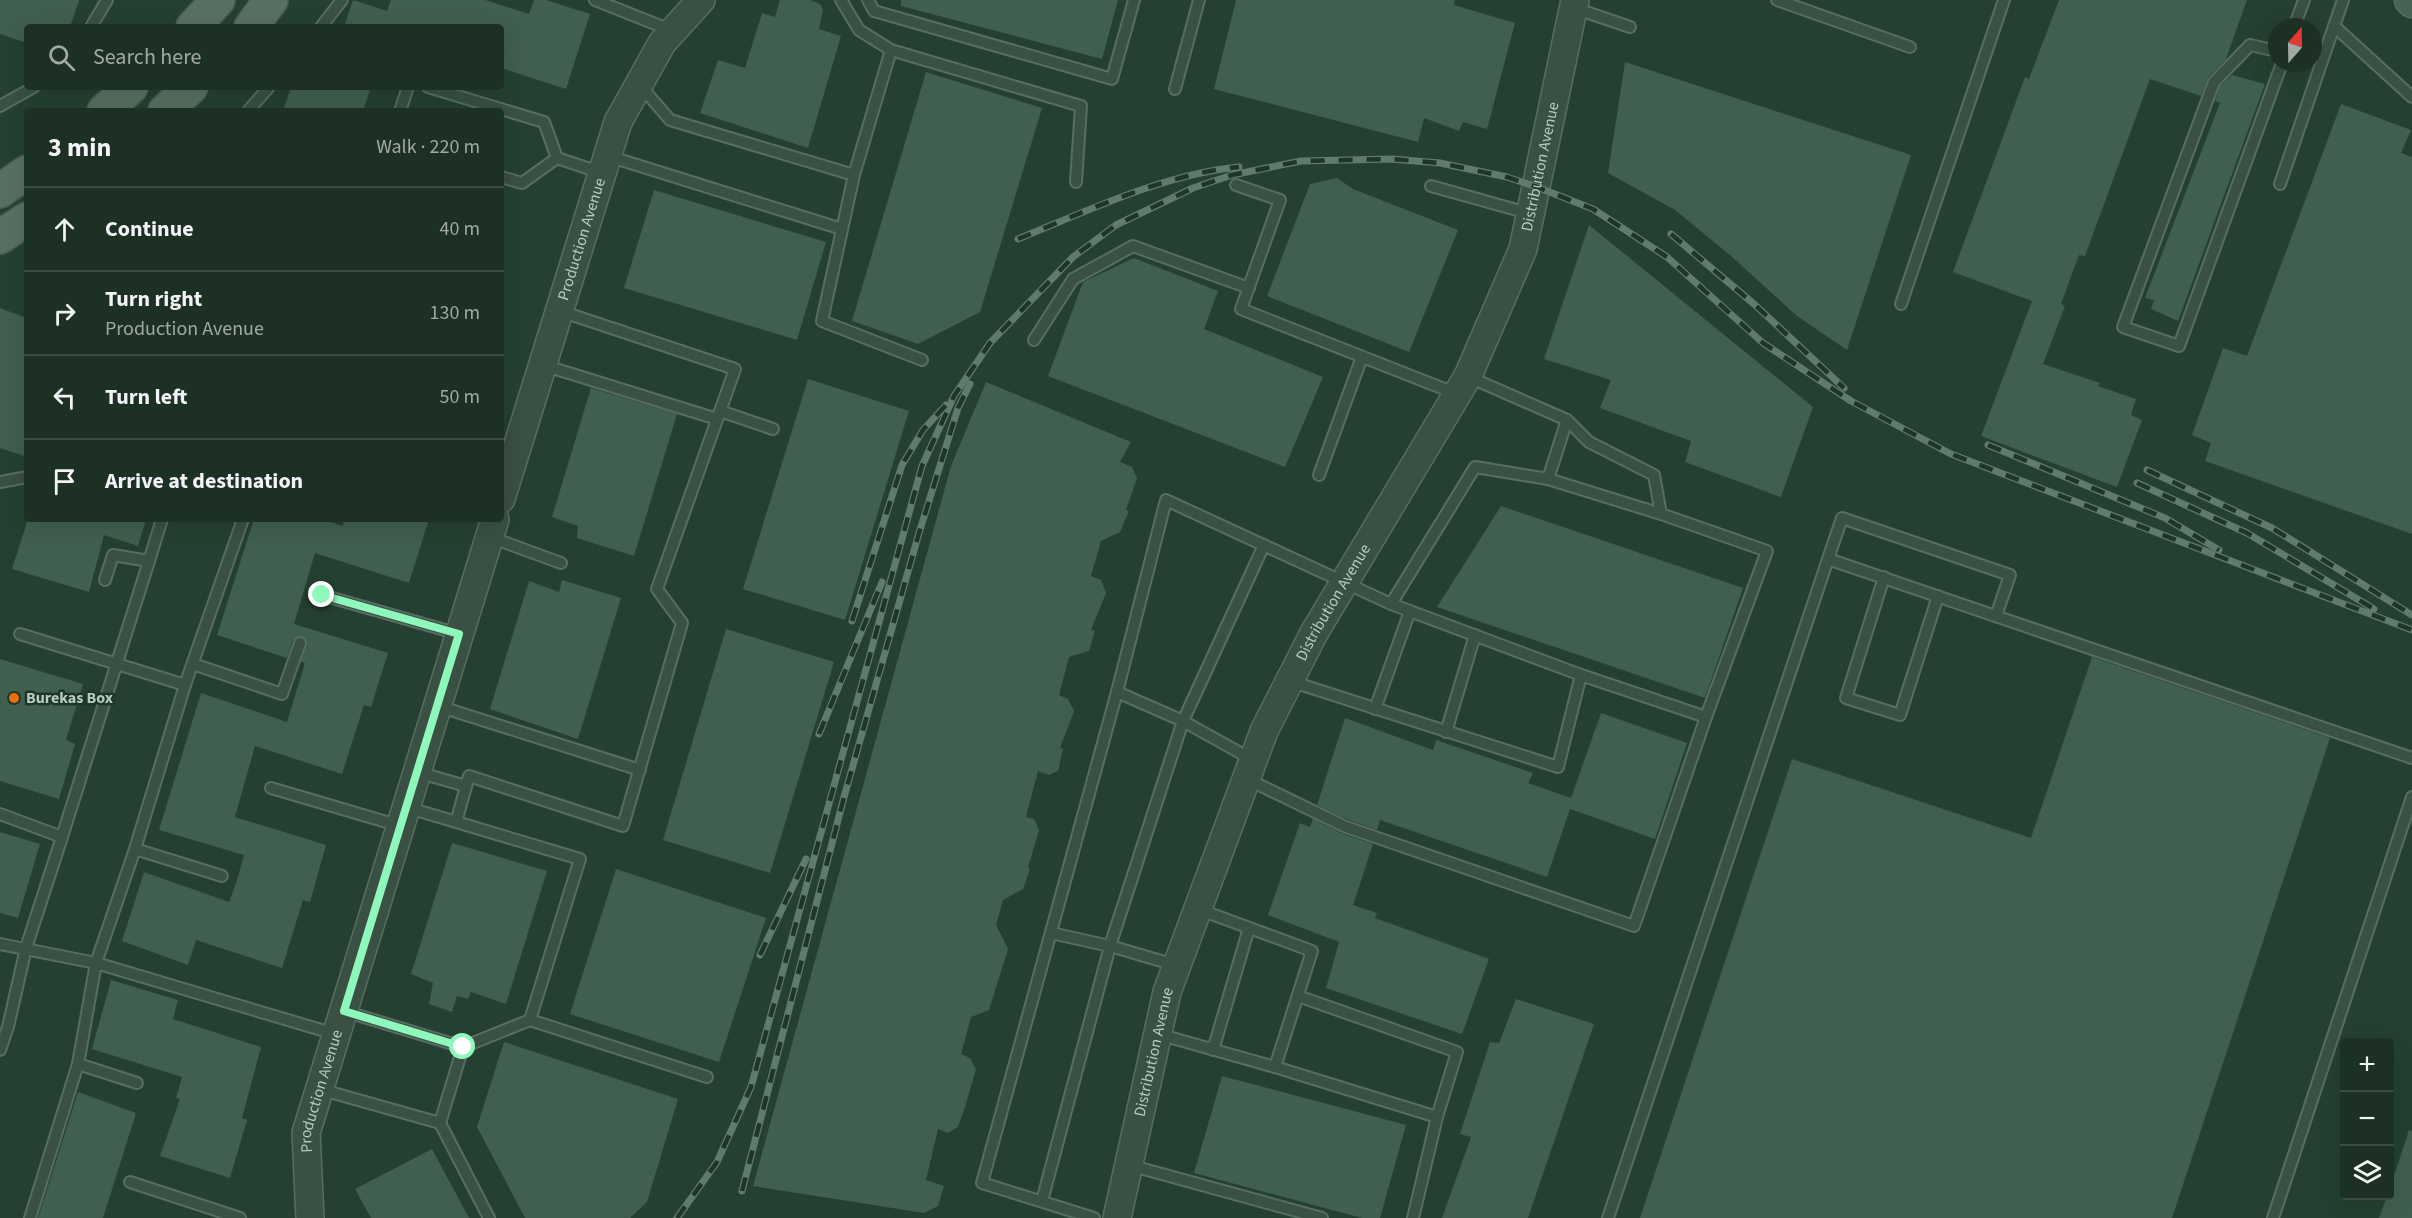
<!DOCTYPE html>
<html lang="en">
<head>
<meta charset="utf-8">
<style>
  body { margin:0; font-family:"Source Sans 3",sans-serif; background:#293c31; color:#f1f3f6 }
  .controls { position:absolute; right:18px; bottom:18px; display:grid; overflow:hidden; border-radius:6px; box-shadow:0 6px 24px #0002 }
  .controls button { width:54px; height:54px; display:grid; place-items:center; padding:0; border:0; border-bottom:2px solid #3a4b41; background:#1c3024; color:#f1f3f6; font:30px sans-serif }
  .compass { position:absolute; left:2268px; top:18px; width:54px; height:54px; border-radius:50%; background:#1c3024; box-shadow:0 6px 24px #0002; rotate:20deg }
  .stop { position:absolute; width:18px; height:18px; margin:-14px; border:4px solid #8ef8bc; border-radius:50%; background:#fff }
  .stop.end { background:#8ef8bc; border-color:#fff; box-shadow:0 2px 6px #0008 }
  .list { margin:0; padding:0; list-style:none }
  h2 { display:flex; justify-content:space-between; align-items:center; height:78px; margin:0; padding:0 24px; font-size:26px }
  h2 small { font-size:20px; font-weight:400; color:#a0a9a6 }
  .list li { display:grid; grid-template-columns:39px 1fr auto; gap:18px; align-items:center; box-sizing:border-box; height:84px; padding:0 24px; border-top:2px solid #3a4b41 }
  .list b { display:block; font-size:22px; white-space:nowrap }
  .list p { margin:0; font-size:20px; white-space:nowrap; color:#a0a9a6 }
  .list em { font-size:20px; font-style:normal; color:#a0a9a6 }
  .icon { flex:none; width:33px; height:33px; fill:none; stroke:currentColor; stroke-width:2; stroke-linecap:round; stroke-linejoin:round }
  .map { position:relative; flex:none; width:2412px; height:1218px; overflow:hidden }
  .search { position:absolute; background:#1c3024; box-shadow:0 6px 24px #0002; left:24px; top:24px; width:480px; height:66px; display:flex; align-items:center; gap:15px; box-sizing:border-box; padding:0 21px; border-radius:6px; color:#a0a9a6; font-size:22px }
  .panel { position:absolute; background:#1c3024; box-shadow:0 6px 24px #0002; left:24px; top:108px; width:480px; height:414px; border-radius:6px }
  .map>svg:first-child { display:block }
</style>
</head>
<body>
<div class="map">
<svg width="2412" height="1218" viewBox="0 0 2412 1218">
  <rect width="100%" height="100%" fill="#254030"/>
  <g fill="#415f4e">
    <polygon points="0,0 79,0 70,27 27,27 27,43 0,34"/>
    <polygon points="353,0 387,11 391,0 485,0 529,14 534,0 546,0 590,14 566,89 501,68 501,27 432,27 425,24 424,27 344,27"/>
    <polygon points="780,0 810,0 820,4 823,10 819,29 841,36 808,148 700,113 718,60 745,68 762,13 775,17"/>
    <polygon points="901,0 1118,0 1102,59 901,6"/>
    <polygon points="1236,0 1455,0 1454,5 1515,23 1487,129 1463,122 1459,131 1424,118 1418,142 1214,89"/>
    <polygon points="2059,0 2247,0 2226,59 2208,77 2201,96 2150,79 2085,256 2079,255 2061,304 2065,306 2043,364 2100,383 2098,386 2136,399 2131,415 2142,420 2117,487 1981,436 2032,301 1953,272 2025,77 2029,79"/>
    <polygon points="1625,62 1911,155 1847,350 1797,316 1730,255 1675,210 1608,173"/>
    <polygon points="926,72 1042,108 980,312 918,344 852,321"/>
    <polygon points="2232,75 2265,84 2178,321 2151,309 2154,300 2145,298 2220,103 2215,101 2220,86"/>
    <polygon points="291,87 371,87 363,111 283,111"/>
    <polygon points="2341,104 2411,130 2401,153 2412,157 2412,534 2205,461 2211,443 2192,435 2223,348 2247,356"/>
    <polygon points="1337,178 1353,189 1458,230 1409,352 1267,296 1310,184"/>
    <polygon points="654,190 826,242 797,340 624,288"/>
    <polygon points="1589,225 1813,407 1781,497 1685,462 1691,441 1600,408 1611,380 1544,359"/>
    <polygon points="1134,258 1218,291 1204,329 1323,377 1285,467 1048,376 1083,282"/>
    <polygon points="0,308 27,318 27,457 0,448"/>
    <polygon points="808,379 909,411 845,620 743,589"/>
    <polygon points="986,382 1131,442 1120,462 1132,467 1137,478 1126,510 1129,511 1120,532 1101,541 1091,576 1101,580 1106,593 1091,630 1095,631 1089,651 1069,657 1059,695 1068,699 1074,711 1060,748 1063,749 1058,771 1049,775 1038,771 1026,817 1034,819 1039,830 1028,868 1030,869 1023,889 1003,900 996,925 1008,949 989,1010 971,1017 961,1054 970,1058 976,1069 965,1107 958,1127 948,1133 938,1129 926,1180 944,1186 938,1206 924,1213 753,1186 951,466"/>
    <polygon points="591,388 677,414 634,556 577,538 578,526 552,517"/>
    <polygon points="1501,506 1743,588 1705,698 1437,607"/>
    <polygon points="28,519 146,519 138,546 104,535 89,592 12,569"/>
    <polygon points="254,519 321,519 343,526 344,519 429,519 409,583 315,553 294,624 388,653 371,707 364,705 342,774 255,746 235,817 326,845 310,902 303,900 282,968 196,940 188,965 122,941 144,872 229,902 237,880 244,855 159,830 201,693 287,722 305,663 301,662 307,642 302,636 293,640 287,658 217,635"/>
    <polygon points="562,580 621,598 578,739 490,709 529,581 559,592"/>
    <polygon points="726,629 834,662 770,873 663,840"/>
    <polygon points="2092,657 2330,738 2172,1218 1640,1218 1792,759 2031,838"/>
    <polygon points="0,659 83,684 66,740 75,744 59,799 0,781"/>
    <polygon points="1601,713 1687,743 1655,839 1570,809 1547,877 1380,820 1377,830 1349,820 1317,805 1345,718 1433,750 1436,740 1533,773 1528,783 1571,798"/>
    <polygon points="1313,819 1343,834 1373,844 1353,905 1377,913 1375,918 1489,959 1462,1034 1326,988 1339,942 1268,915 1300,823 1310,827"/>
    <polygon points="0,832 40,844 18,918 0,913"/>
    <polygon points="452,843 547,871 506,1004 471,992 468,999 457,996 452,1012 429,1004 433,983 411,974"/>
    <polygon points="616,869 766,918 719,1062 570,1014"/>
    <polygon points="111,980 178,1000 173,1019 261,1047 242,1118 247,1120 230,1178 160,1156 180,1099 176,1098 182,1077 92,1049"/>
    <polygon points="1516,999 1594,1024 1528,1218 1442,1218 1471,1137 1460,1134 1490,1042 1499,1043"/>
    <polygon points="504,1042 678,1099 647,1202 630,1218 525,1218 477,1127"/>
    <polygon points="1222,1076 1406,1125 1380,1218 1362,1218 1194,1173"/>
    <polygon points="78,1092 136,1113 103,1218 38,1218"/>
    <polygon points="2409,1130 2412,1131 2412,1218 2379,1218 2387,1196 2390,1196 2390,1188"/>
    <polygon points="432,1149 469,1218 371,1218 355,1189"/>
  </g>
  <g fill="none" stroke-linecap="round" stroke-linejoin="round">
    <g stroke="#576d61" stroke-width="14">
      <g id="service">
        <polyline points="595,0 673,31"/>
        <polyline points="868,0 874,11 1112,79 1134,0"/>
        <polyline points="1777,0 1910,47"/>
        <polyline points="1574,8 1630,27"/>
        <polyline points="2334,26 2412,97"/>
        <polyline points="91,27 107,0"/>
        <polyline points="321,27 342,0"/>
        <polyline points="2294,27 2304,0"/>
        <polyline points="891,50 1081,106 1076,182"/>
        <polyline points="2277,51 2250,45 2214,82 2123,327 2179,346 2282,63"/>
        <polyline points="639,84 670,120 854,175 891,50 859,30 841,0"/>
        <polyline points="428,87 544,122 557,158"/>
        <polyline points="1175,89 1199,0"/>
        <polyline points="0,106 34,87"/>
        <polyline points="248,111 269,87"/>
        <polyline points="400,111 408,87"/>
        <polyline points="608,156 842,229"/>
        <polyline points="557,158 602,173"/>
        <polyline points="854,175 822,321 922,360"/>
        <polyline points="501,177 522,183 557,158"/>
        <polyline points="2280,184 2343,0"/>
        <polyline points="1236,185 1280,200 1241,309 1457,394"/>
        <polyline points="1431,186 1531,214"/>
        <polyline points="1901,304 2004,0"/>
        <polyline points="1034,340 1073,279 1133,246 1249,288"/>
        <polyline points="543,365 717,419"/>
        <polyline points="720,411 773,429"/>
        <polyline points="1567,420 1589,442 1654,475 1661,514 1767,551 1706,717 1581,675"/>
        <polyline points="1319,475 1362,357"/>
        <polyline points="1548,479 1661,514"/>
        <polyline points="0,482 27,477"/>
        <polyline points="490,537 561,563"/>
        <polyline points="1828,559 1842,518 2010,575 1996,616"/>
        <polyline points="1884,577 1846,698 1900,715 1938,596"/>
        <polyline points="105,580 113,555 149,561 162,519"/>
        <polyline points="322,595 459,634"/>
        <polyline points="20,634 185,685"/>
        <polyline points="193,664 282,694 300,643"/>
        <polyline points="1290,681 1558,767 1581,675 1391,604 1475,467 1548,479 1567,420 1469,377"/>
        <polyline points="1117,692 1183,721 1253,760"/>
        <polyline points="438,706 640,770"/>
        <polyline points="1375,709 1410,611"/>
        <polyline points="1446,732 1475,635"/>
        <polyline points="417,772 466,786"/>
        <polyline points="1247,779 1346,827 1634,926 1706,717"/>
        <polyline points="271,788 400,826"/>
        <polyline points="406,807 580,859 530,1020 463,1047"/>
        <polyline points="0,814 62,837 26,948 8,1027 0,1050"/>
        <polyline points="456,822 469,776 623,826 682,623 657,589 735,369 560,311"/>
        <polyline points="62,837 149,561"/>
        <polyline points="135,849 222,876"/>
        <polyline points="1051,933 1110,946 1175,965"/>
        <polyline points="0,944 96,963 135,849 185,685 243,519"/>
        <polyline points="530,1020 707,1077"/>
        <polyline points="1158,1034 1275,1067 1312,951 1198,909"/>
        <polyline points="1213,1050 1249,928"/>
        <polyline points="78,1064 137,1083"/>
        <polyline points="1275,1067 1437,1117 1457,1052 1298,996"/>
        <polyline points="319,1089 440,1123 463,1047 344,1011"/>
        <polyline points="440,1123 489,1218"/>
        <polyline points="1129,1165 1322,1218"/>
        <polyline points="130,1182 240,1218"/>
        <polyline points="1042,1201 1110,946 1183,721 1264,545"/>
        <polyline points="30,1218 78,1064 96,963 335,1034"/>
        <polyline points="1094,1218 982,1183 1117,692 1166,500 1391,604"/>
        <polyline points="1413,1218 1437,1117"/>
        <polyline points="1608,1218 1828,559 2412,758"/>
        <polyline points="2273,1218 2412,797"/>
      </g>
    </g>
    <g stroke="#576d61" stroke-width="30">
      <g id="tertiary">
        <path id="s1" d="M501 499 618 122 662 43 701 0"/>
        <path id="s2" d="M310 1218 306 1133 495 519"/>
        <path id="s3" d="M1117 1218 1167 992 1264 731 1314 633 1468 376 1523 249 1575 0"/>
      </g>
    </g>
    <g stroke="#576d61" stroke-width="33">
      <polyline id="secondary" points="2410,0 2412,2"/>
    </g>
    <g stroke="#465c4f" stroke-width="36">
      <g id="primary">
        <polyline points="193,27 218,0"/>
        <polyline points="251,27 271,0"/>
        <polyline points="104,111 131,87"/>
        <polyline points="165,111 191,87"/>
        <polyline points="0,191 27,172"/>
        <polyline points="0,237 27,219"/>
      </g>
    </g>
    <use href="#service" stroke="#395043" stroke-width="10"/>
    <use href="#tertiary" stroke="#395043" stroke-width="27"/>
    <use href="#secondary" stroke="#476354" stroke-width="30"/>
    <use href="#primary" stroke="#587061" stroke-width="33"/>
    <g stroke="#607a6b" stroke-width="7">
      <g id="rail">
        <polyline points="1671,234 1754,304 1844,388"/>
        <path d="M1018 239C1087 211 1164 174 1239 167"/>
        <polyline points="1988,445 2165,518 2219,550"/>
        <polyline points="2147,470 2272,528 2412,615"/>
        <polyline points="2137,483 2247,533 2374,609"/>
        <polyline points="852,621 902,465 923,430 946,405"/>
        <polyline points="819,734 882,582"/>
        <polyline points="760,955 806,859"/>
        <polyline points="742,1191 844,797 919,533 958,408 970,384"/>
        <polyline points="677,1218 717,1162 751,1087 922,466 954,396 990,343 1073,257 1116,225 1193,188 1232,175 1301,161 1392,159 1440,163 1507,177 1537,187 1593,209 1667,257 1763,343 1851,401 1951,454 2412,630"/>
      </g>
    </g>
    <use href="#rail" stroke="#1e3528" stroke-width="4.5" stroke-dasharray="14" stroke-linecap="butt"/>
  </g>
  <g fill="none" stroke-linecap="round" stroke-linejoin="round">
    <polyline stroke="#8ef8bc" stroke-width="8" points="322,595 459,634 344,1011 463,1047"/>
  </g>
  <circle fill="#e8710a" stroke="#1e3528" stroke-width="2" cx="14" cy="698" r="6"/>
  <g text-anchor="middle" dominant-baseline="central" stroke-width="5" stroke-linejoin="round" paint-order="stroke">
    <g font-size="16" fill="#b6cabf" stroke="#1e3528">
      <text stroke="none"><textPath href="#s3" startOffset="1142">Distribution Avenue</textPath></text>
      <text stroke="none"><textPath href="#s1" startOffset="272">Production Avenue</textPath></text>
      <text stroke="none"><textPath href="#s3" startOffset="656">Distribution Avenue</textPath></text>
      <text stroke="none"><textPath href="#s3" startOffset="170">Distribution Avenue</textPath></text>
      <text stroke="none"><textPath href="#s2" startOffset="129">Production Avenue</textPath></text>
    </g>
    <g font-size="16" font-weight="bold" fill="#b6cabf" stroke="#1e3528" text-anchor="start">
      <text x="26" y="698">Burekas Box</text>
    </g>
  </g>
</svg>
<div class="controls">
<button>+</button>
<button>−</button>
<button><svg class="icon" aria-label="layers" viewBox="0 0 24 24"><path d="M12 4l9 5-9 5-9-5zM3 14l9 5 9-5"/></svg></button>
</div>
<svg class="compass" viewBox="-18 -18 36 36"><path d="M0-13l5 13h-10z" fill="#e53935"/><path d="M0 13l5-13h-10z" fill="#a0a9a6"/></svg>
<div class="stop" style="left:463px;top:1047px"></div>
<div class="stop end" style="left:322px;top:595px"></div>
<div class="search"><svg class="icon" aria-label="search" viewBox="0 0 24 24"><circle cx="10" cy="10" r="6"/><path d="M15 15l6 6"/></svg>Search here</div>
<section class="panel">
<h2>3 min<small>Walk · 220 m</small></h2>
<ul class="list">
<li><svg class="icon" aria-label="ahead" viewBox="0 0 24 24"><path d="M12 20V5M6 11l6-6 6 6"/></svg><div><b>Continue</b></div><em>40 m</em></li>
<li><svg class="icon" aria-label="right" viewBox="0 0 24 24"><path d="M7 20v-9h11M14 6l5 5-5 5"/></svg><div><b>Turn right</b><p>Production Avenue</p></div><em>130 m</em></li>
<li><svg class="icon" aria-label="left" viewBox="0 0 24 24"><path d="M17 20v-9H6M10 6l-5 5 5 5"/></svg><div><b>Turn left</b></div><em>50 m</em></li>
<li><svg class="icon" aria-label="arrive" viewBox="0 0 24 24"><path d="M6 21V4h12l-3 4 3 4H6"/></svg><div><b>Arrive at destination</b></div></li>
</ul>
</section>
</div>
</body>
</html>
